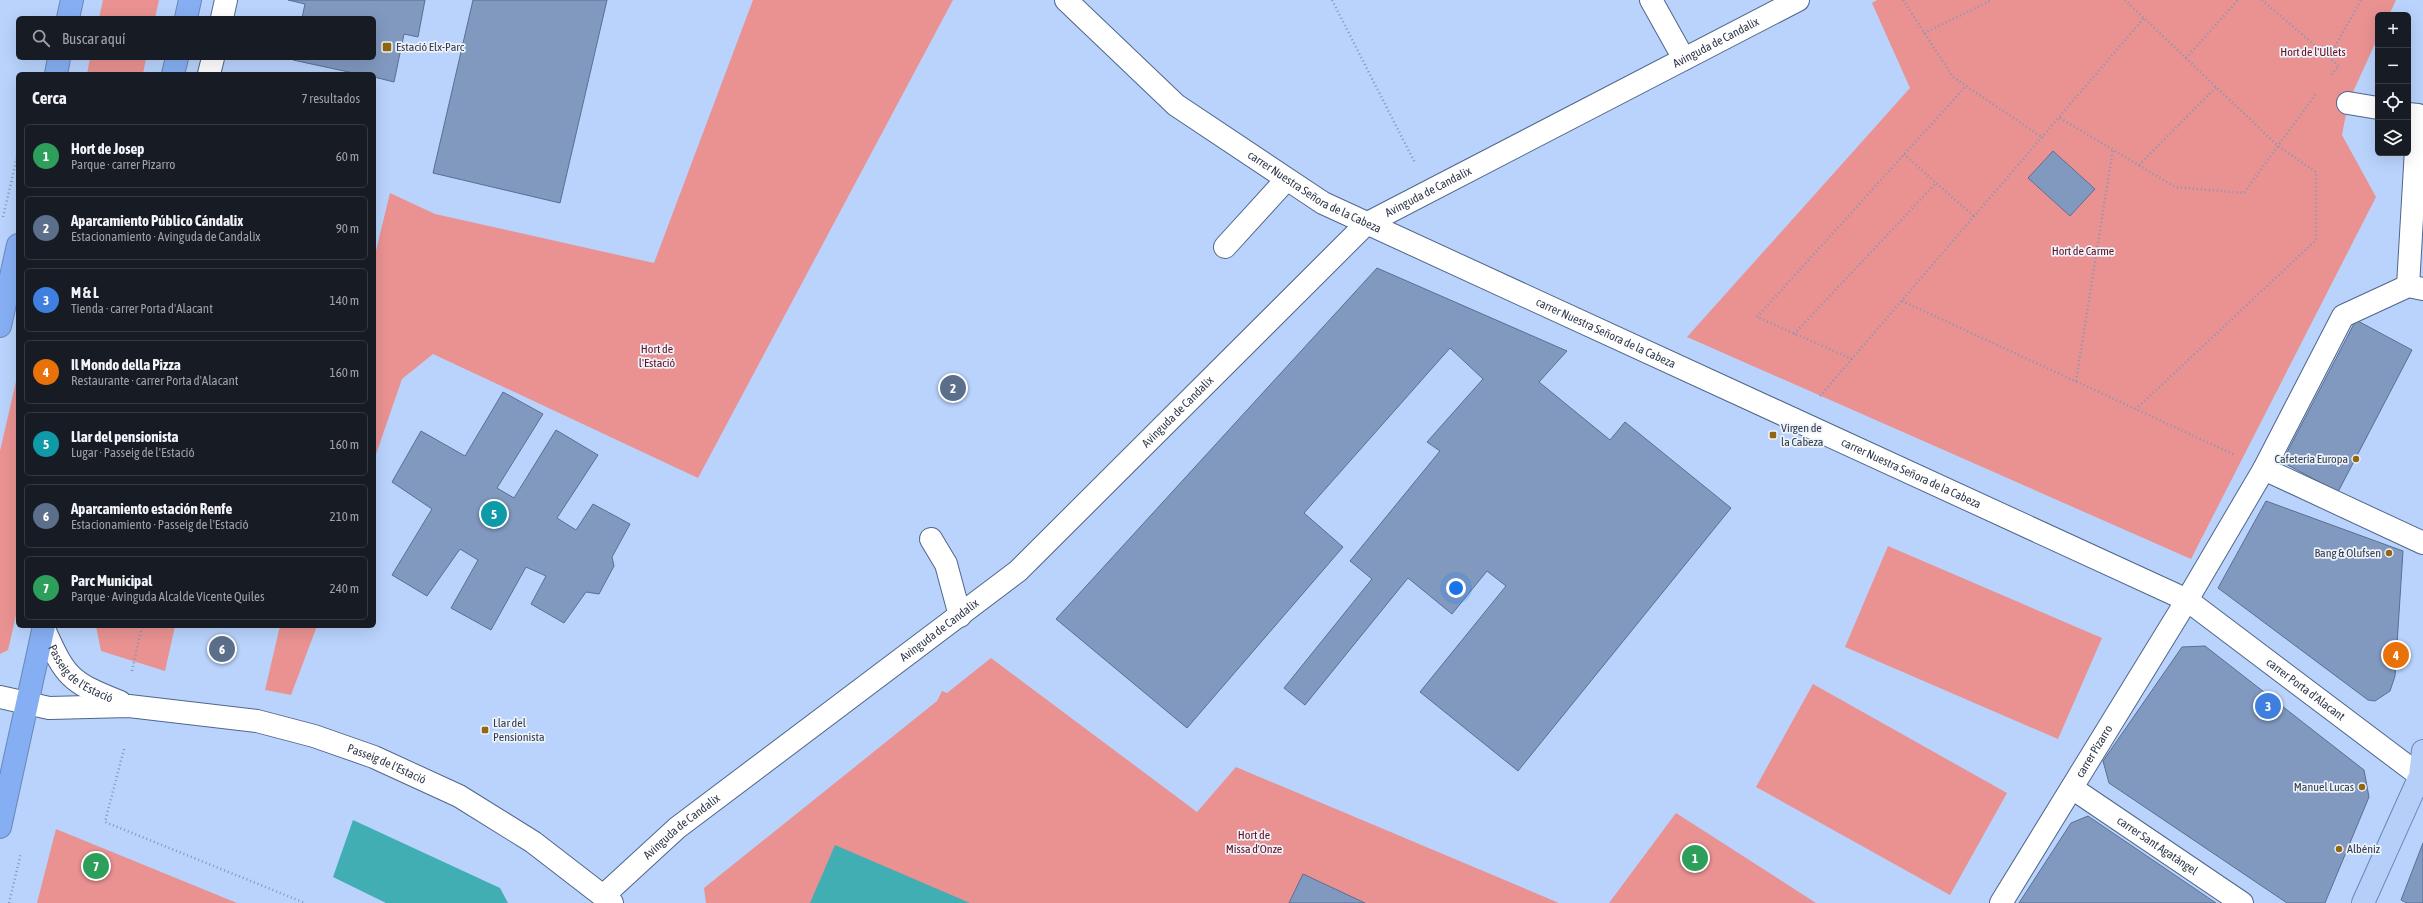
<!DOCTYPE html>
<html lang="es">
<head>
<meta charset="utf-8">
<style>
  body { margin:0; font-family:"Asap Condensed",sans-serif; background:#20242c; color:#f1f3f6 }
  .controls { position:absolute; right:12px; top:12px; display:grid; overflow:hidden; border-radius:6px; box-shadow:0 4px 16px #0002 }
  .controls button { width:36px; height:36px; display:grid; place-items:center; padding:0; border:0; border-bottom:1px solid #363941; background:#171b24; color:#f1f3f6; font:20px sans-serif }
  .you { position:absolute; left:1456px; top:588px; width:14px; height:14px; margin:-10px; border:3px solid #fff; border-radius:50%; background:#1a73e8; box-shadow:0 0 0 6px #1a73e833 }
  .badge { display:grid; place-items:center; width:26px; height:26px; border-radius:50%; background:#91670f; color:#fff; font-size:13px; font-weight:700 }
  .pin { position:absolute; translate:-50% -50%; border:2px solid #fff; box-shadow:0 1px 4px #0006 }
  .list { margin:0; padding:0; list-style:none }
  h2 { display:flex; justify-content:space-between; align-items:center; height:52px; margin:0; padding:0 16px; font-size:17px }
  h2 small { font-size:13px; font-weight:400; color:#9ea1a6 }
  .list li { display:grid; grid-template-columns:26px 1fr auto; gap:12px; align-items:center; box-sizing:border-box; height:64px; margin:0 8px 8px; padding:0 8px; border:1px solid #363941; border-radius:6px }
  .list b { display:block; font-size:15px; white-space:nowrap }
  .list p { margin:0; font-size:13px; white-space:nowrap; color:#9ea1a6 }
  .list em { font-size:13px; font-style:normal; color:#9ea1a6 }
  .icon { flex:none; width:22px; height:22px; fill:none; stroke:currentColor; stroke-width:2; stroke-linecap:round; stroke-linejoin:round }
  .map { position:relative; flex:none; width:2423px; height:903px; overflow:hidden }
  .search { position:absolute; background:#171b24; box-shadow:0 4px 16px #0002; left:16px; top:16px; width:360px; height:44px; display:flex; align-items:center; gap:10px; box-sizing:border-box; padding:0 14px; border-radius:6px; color:#9ea1a6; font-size:15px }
  .panel { position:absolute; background:#171b24; box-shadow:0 4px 16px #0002; left:16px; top:72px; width:360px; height:556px; border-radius:6px }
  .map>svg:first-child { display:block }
</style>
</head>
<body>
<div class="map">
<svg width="2423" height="903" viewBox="0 0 2423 903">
  <rect width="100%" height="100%" fill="#b9d3fc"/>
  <g fill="#ea9292">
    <polygon points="103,0 159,0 155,18 99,18"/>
    <polygon points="753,0 953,0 698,478 433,354 402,379 374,460 374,259 390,193 435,214 654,263"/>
    <polygon points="1877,0 2396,0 2389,15 2378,15 2378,37 2348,103 2342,135 2376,197 2191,559 1687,337 1910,88 1872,3"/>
    <polygon points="90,58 146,58 143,74 87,74"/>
    <polygon points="18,373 18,607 8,650 0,654 0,451"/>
    <polygon points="1888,546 2102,638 2058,739 1845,647"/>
    <polygon points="96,626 175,626 165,671 101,651"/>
    <polygon points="280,626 317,626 291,695 265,690"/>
    <polygon points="991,658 1197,812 1236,767 1559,903 706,903 704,888 937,701 942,691 947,693"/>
    <polygon points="1813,684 2007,793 1950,895 1756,787"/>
    <polygon points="1676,813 1816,903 1609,903"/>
    <polygon points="56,829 237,903 37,903"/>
  </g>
  <g fill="#41aeb4">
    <polygon points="353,820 500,888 508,903 386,903 333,877"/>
    <polygon points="835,845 970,903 810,903"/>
  </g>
  <g fill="#8199bf" stroke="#596f94">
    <polygon points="288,0 425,0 418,37 404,34 394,82 374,77 374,74 358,74 293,60 294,58 374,58 374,18 302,18 305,4"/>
    <polygon points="473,0 607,0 560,203 433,173"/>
    <polygon points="2053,151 2095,189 2070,216 2028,178"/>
    <polygon points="1377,268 1567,351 1539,382 1610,440 1625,422 1731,508 1518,771 1420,692 1506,586 1487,571 1452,614 1408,578 1305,705 1284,688 1372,579 1350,561 1440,451 1427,442 1483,379 1450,348 1304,513 1343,547 1187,728 1056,619"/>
    <polygon points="2356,320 2412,350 2338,492 2282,462"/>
    <polygon points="503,392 543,414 497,488 514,498 556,430 598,455 557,518 576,530 593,504 630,524 612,557 614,566 599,594 586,592 564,623 531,604 546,576 526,567 491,630 451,608 478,560 460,549 427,596 392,575 432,509 392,482 421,431 465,456"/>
    <polygon points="2266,501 2403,551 2395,676 2390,691 2375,701 2368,700 2218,588"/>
    <polygon points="2205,646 2364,770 2369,797 2325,903 2287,903 2109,783 2103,761 2182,647"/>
    <polygon points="2088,816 2216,903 2019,903 2071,823"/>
    <polygon points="2423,843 2423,903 2407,903 2401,900"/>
    <polygon points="1303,874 1365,903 1289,903"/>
  </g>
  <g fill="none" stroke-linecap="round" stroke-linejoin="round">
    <g stroke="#50668a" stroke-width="24">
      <g id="minor">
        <path id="s1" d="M1066 0 1176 105 1323 203 2187 600 2423 778"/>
        <polyline points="1651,0 1684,59"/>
        <polyline points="222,18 226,0"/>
        <polyline points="209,74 213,58"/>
        <polyline points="2348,103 2378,108"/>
        <polyline points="2408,114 2418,115 2408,286"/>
        <polyline points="1225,247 1286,180"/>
        <polyline points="2264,469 2423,543"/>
        <polyline points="931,539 946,564 960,616"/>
        <path id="s2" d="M44 629C66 678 70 682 120 702"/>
        <path id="s3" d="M0 697 49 708 129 706 257 721 314 736 374 757 459 796 533 842 612 903"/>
        <path id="s4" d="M2072 788 2242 903"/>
        <path id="s5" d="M603 896 677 828 1018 571 1366 224 1798 0"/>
        <path id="s6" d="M2001 903 2187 600 2264 469 2343 316 2408 286 2423 289"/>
      </g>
    </g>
    <g stroke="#6886b8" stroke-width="24">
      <polyline id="major" points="2363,903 2420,776 2423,751"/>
    </g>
    <g stroke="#6886b8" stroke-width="24">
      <g id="highway">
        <polyline points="68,18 72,0"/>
        <polyline points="186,18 190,0"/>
        <polyline points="56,74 59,58"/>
        <polyline points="173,74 177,58"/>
        <polyline points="0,326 18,245"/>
        <polyline points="0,827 44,626"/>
      </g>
    </g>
    <g stroke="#8396b5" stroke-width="2.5" stroke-dasharray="1 3" stroke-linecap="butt">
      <polyline points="1332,0 1415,163"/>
      <polyline points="1903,0 1953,77 2043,138"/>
      <polyline points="2125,0 2278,146 2316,172 2316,240 2136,409"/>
      <polyline points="2262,0 2339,66 2331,75"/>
      <polyline points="1924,33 1992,0"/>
      <polyline points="2329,57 2361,0"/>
      <polyline points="2186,58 2238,0"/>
      <polyline points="2060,118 2175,187 2244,193 2317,92"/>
      <polyline points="1904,154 1936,183"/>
      <polyline points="2139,165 2216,87"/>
      <polyline points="3,217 18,153"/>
      <polyline points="1902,301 2235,455"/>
      <polyline points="1794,334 1936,183 1975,217"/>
      <polyline points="1852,359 1757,317 1966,86"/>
      <polyline points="2076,381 2113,149"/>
      <polyline points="1820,396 2144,18"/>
      <polyline points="132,671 142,626"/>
      <polyline points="124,749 105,822 305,903"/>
      <polyline points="9,903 21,853"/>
    </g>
    <use href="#minor" stroke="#fff" stroke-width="22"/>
    <use href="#major" stroke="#b6cff8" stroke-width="22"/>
    <use href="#highway" stroke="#86aff3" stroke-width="22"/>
  </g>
  <g fill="#91670f" stroke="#edf2fb" stroke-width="1.5">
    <rect x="382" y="42" width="10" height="10" rx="2"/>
    <rect x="1769" y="431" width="8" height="8" rx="2"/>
    <circle cx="2356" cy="459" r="4"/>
    <circle cx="2389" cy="553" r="4"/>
    <rect x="481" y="726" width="8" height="8" rx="2"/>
    <circle cx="2362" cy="787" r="4"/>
    <circle cx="2339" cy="849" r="4"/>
  </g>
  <g text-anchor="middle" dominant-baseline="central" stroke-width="3.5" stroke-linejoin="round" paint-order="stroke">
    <g font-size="12" fill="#313b4b" stroke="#edf2fb">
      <text stroke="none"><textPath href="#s5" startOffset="1413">Avinguda de Candalix</textPath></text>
      <text stroke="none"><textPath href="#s1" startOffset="316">carrer Nuestra Señora de la Cabeza</textPath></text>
      <text stroke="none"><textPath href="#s5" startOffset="1089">Avinguda de Candalix</textPath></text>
      <text stroke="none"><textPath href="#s1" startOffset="640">carrer Nuestra Señora de la Cabeza</textPath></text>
      <text stroke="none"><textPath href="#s5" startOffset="753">Avinguda de Candalix</textPath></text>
      <text stroke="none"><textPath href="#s1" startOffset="976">carrer Nuestra Señora de la Cabeza</textPath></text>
      <text stroke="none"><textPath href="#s5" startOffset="429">Avinguda de Candalix</textPath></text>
      <text stroke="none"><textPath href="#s2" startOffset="60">Passeig de l'Estació</textPath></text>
      <text stroke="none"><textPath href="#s1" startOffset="1428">carrer Porta d'Alacant</textPath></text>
      <text stroke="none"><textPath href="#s6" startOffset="178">carrer Pizarro</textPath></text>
      <text stroke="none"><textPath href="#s3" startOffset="396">Passeig de l'Estació</textPath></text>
      <text stroke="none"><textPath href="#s5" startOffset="105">Avinguda de Candalix</textPath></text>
      <text stroke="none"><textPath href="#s4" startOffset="103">carrer Sant Agatàngel</textPath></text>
    </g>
    <g font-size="12" fill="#313b4b" stroke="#edf2fb" text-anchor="start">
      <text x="396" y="47">Estació Elx-Parc</text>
      <text x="1781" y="428">Virgen de<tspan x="1781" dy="14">la Cabeza</tspan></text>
      <text x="2348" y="459" text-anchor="end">Cafetería Europa</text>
      <text x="2381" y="553" text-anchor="end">Bang &amp; Olufsen</text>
      <text x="493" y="723">Llar del<tspan x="493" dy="14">Pensionista</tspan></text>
      <text x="2354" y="787" text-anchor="end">Manuel Lucas</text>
      <text x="2347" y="849">Albéniz</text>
    </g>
    <g font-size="12" fill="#670d1b" stroke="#edf2fb">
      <text x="2313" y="52">Hort de l'Ullets</text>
      <text x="2083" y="251">Hort de Carme</text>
      <text x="657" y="349">Hort de<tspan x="657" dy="14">l'Estació</tspan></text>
      <text x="1254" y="835">Hort de<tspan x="1254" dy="14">Missa d'Onze</tspan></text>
    </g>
  </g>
</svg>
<div class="controls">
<button>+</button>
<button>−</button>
<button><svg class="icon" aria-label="locate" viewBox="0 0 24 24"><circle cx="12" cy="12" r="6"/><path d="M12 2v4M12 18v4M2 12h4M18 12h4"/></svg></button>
<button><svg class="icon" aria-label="layers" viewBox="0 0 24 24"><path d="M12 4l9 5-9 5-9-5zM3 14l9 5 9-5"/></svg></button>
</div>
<div class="you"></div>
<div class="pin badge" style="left:1695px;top:858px;background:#2e9e5b">1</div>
<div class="pin badge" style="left:953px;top:388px;background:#5c6f8a">2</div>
<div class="pin badge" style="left:2268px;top:706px;background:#3f7fe0">3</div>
<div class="pin badge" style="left:2396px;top:655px;background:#e8710a">4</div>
<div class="pin badge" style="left:494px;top:514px;background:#0f9aa8">5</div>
<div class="pin badge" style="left:222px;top:649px;background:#5c6f8a">6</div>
<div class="pin badge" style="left:96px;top:866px;background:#2e9e5b">7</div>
<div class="search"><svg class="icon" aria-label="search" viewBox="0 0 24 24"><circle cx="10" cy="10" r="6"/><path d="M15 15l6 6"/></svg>Buscar aquí</div>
<section class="panel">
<h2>Cerca<small>7 resultados</small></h2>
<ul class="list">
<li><span class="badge" style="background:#2e9e5b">1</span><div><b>Hort de Josep</b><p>Parque · carrer Pizarro</p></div><em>60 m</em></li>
<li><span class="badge" style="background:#5c6f8a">2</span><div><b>Aparcamiento Público Cándalix</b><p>Estacionamiento · Avinguda de Candalix</p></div><em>90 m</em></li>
<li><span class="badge" style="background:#3f7fe0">3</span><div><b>M &amp; L</b><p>Tienda · carrer Porta d'Alacant</p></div><em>140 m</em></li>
<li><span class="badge" style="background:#e8710a">4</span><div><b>Il Mondo della Pizza</b><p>Restaurante · carrer Porta d'Alacant</p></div><em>160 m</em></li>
<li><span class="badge" style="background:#0f9aa8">5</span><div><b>Llar del pensionista</b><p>Lugar · Passeig de l'Estació</p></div><em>160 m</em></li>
<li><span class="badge" style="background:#5c6f8a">6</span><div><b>Aparcamiento estación Renfe</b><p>Estacionamiento · Passeig de l'Estació</p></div><em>210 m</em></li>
<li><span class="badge" style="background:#2e9e5b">7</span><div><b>Parc Municipal</b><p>Parque · Avinguda Alcalde Vicente Quiles</p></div><em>240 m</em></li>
</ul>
</section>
</div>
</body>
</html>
